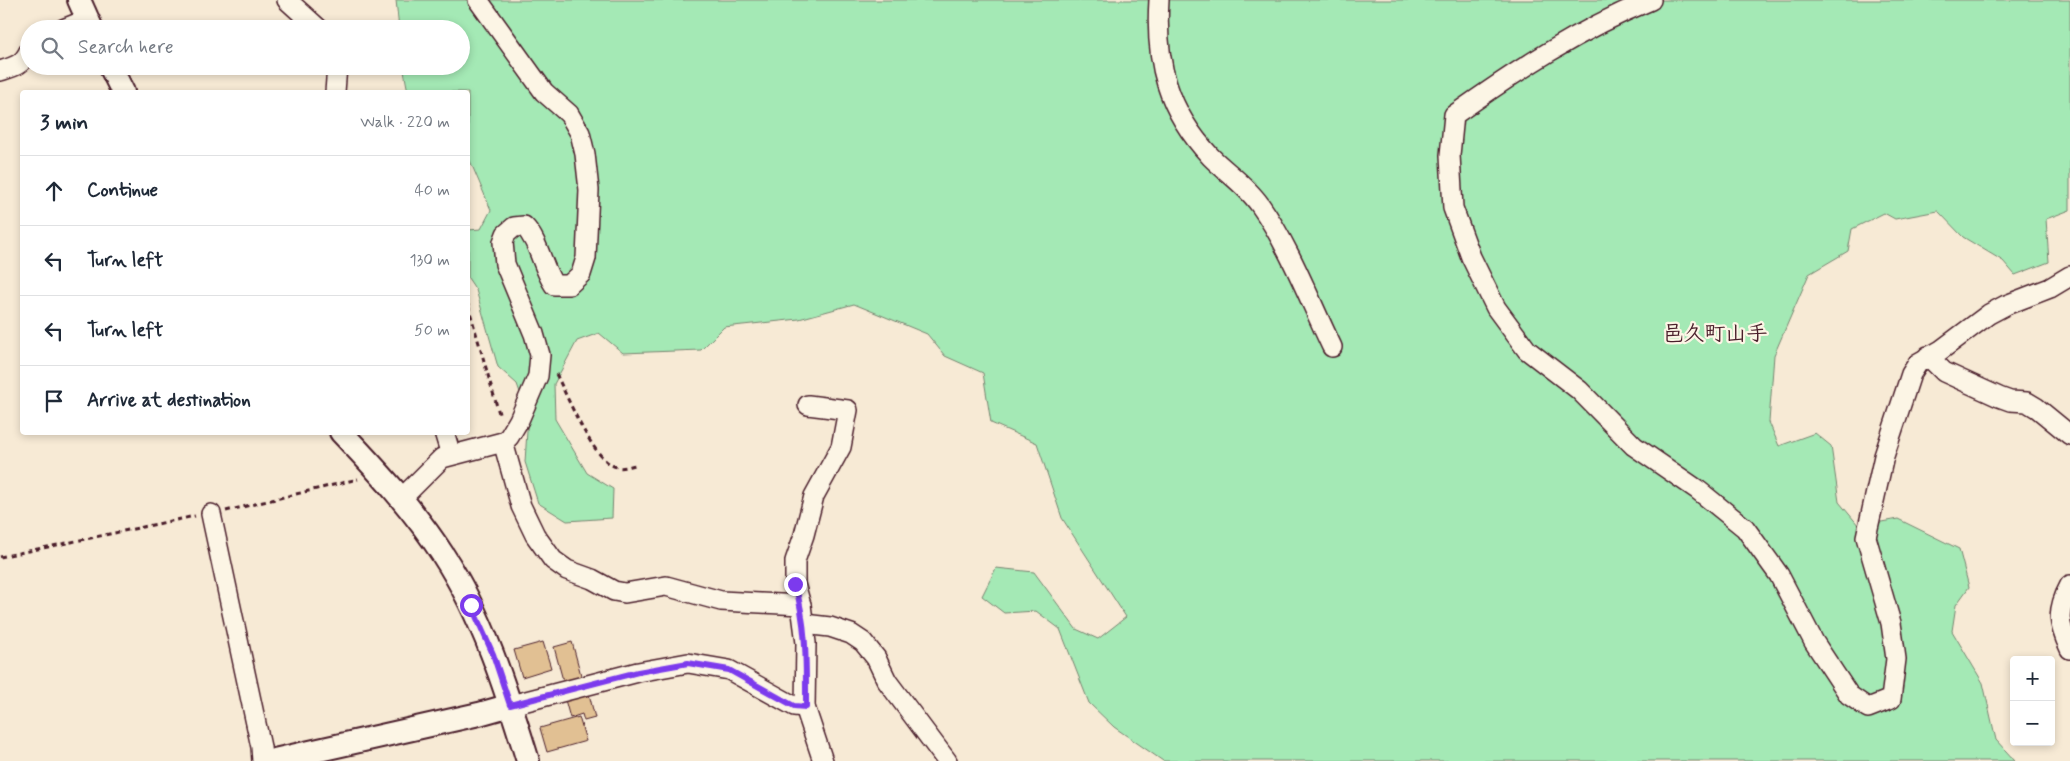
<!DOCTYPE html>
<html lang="en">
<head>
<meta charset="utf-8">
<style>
  body { margin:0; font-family:Mynerve,"Klee One",sans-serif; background:#f6f6f7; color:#1f2937 }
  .controls { position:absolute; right:15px; bottom:15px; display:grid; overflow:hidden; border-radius:5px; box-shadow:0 2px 8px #0003 }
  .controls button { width:45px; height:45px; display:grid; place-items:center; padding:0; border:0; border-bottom:1px solid #e0e1e3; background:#fff; color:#1f2937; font:25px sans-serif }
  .stop { position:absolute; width:15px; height:15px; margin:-11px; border:4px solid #7c3aed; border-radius:50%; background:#fff }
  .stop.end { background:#7c3aed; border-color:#fff; box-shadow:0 1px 5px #0008 }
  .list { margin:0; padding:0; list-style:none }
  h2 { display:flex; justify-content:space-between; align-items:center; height:65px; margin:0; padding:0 20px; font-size:21px }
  h2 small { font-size:16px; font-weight:400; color:#747a83 }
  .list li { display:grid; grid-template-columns:32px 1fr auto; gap:15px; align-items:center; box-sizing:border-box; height:70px; padding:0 20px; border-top:1px solid #e0e1e3 }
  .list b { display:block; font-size:19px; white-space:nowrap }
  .list em { font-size:16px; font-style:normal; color:#747a83 }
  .icon { flex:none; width:28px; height:28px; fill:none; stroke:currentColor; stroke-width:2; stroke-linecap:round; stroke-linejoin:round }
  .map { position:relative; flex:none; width:2070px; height:761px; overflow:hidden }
  .search { position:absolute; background:#fff; box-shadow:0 2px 8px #0003; left:20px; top:20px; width:450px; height:55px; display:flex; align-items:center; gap:12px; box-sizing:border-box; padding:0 18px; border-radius:28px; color:#747a83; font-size:19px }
  .panel { position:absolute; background:#fff; box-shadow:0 2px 8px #0003; left:20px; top:90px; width:450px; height:345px; border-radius:5px }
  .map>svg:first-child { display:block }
</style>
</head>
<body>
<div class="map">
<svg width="2070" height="761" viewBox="0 0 2070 761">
  <rect width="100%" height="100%" fill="#f7ead5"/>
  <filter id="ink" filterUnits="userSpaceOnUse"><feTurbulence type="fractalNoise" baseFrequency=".02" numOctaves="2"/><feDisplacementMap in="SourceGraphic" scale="10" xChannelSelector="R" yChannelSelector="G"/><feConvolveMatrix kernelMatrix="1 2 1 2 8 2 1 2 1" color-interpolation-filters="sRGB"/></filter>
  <g filter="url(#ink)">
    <polygon fill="#a4e9b5" stroke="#778470" points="396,0 2070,0 2070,210 2046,219 2049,262 2015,275 2003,261 1963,237 1938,211 1895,219 1884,213 1852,229 1848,251 1809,274 1774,355 1769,422 1779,446 1815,433 1831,446 1839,502 1859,526 1898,519 1959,549 1969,587 1956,605 1952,631 1983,683 1996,740 2015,761 1163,761 1114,727 1089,703 1060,629 1036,611 1004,613 982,596 996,568 1034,572 1076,629 1098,639 1126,617 1062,518 1037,443 991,423 983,373 945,356 927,334 854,304 799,319 724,327 701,350 623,353 599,333 577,341 554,384 555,419 587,473 613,489 612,518 567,521 538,503 525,462 528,415 517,384 498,367 476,290 468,278 468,230 481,229 491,210 468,156 468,92 408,92 403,66 461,66 461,29 399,29"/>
    <g fill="#e1c093" stroke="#4a1f2b">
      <polygon points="543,642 551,668 522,677 514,650"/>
      <polygon points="572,642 582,679 564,684 554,647"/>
      <polygon points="588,690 595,718 584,721 582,714 570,718 564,696"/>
      <polygon points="579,717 586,741 547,752 540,728"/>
    </g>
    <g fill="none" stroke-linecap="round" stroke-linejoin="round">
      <g stroke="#4a1f2b" stroke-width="22">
        <g id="minor">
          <polyline points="287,0 319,29"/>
          <path d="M1159 0C1155 63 1167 110 1211 157 1227 173 1246 185 1260 205 1289 246 1310 301 1332 347"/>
          <path d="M1651 0C1580 29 1516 71 1454 115L1450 155 1453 208 1471 257 1496 308 1527 350 1579 390 1634 446 1698 490 1745 528 1779 575 1814 642 1849 695 1868 708 1891 699 1896 659 1891 623 1866 537 1884 456 1911 374 1918 363 1941 350 1989 314 2006 305 2050 288 2070 276"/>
          <polyline points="63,29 88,19"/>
          <path d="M0 71C13 67 23 65 29 51"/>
          <polyline points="335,92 337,66"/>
          <polyline points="1928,356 1944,372 1999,397 2010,401 2027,402 2037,408 2070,435"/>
          <polyline points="808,405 848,410 841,447 814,496 804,535 795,561 795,584 801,605 806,643 805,707 823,761"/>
          <polyline points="444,432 451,455"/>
          <polyline points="503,442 521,506 535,535 553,560 567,570 592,579 614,591 625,593 666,586 721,601 801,605"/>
          <path d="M402 498 442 458 503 442 509 437 519 420 538 376 540 355 534 334 505 264 503 242 506 234 514 227 524 226C539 241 542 267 554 285H569L581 274 586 258 589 190 585 154 580 133 569 114 544 92 478 0"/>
          <polyline points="211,514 261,747 262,761"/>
          <path d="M2070 585C2056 611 2058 624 2070 649"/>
          <polyline points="804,624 830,627 851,634 863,642 876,658 887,681 947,761"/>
          <polyline points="511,705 638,672 688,663 729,670 794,706 805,707"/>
        </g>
      </g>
      <g stroke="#4a1f2b" stroke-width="26">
        <g id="tertiary">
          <polyline points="79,0 92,29"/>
          <polyline points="110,66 123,92"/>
          <path d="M341 432C378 471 414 510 443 555 484 618 506 690 528 761"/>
          <polyline points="270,761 479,714 511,705"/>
        </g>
      </g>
      <g stroke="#4a1f2b" stroke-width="3" stroke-dasharray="5 4" stroke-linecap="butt">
        <polyline points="468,305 500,417"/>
        <path d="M556 374C567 395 593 462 617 467 622 469 630 466 636 465"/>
        <polyline points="226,511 358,479"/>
        <polyline points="0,557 195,516"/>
      </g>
      <use href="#minor" stroke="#fcf5e5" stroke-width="19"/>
      <use href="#tertiary" stroke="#fcf5e5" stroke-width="22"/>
    </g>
  </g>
  <g fill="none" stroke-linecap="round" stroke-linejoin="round" filter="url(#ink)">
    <path stroke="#7c3aed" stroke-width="6" d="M471 605 493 654 510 705 638 672 688 663 729 670 794 706 806 707C806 663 807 627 795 584"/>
  </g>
  <g text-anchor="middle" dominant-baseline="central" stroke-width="4.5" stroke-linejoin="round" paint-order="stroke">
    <g font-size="21" font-weight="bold" fill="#4a1f2b" stroke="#fcf5e5">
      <text x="1715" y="334">邑久町山手</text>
    </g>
  </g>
</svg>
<div class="controls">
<button>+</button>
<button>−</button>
</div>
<div class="stop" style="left:471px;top:605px"></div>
<div class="stop end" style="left:795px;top:584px"></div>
<div class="search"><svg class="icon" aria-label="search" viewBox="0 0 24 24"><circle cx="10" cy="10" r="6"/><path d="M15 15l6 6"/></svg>Search here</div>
<section class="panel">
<h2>3 min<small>Walk · 220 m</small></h2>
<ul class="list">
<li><svg class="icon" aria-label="ahead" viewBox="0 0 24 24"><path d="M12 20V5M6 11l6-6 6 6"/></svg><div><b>Continue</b></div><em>40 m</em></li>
<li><svg class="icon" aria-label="left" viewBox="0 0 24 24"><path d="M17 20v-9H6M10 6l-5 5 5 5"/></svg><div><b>Turn left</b></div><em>130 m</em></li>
<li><svg class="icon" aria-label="left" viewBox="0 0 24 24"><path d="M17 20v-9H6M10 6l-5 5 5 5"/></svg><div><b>Turn left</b></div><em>50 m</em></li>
<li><svg class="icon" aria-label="arrive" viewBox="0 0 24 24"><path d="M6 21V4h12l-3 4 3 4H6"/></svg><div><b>Arrive at destination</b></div></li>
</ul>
</section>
</div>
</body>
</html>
